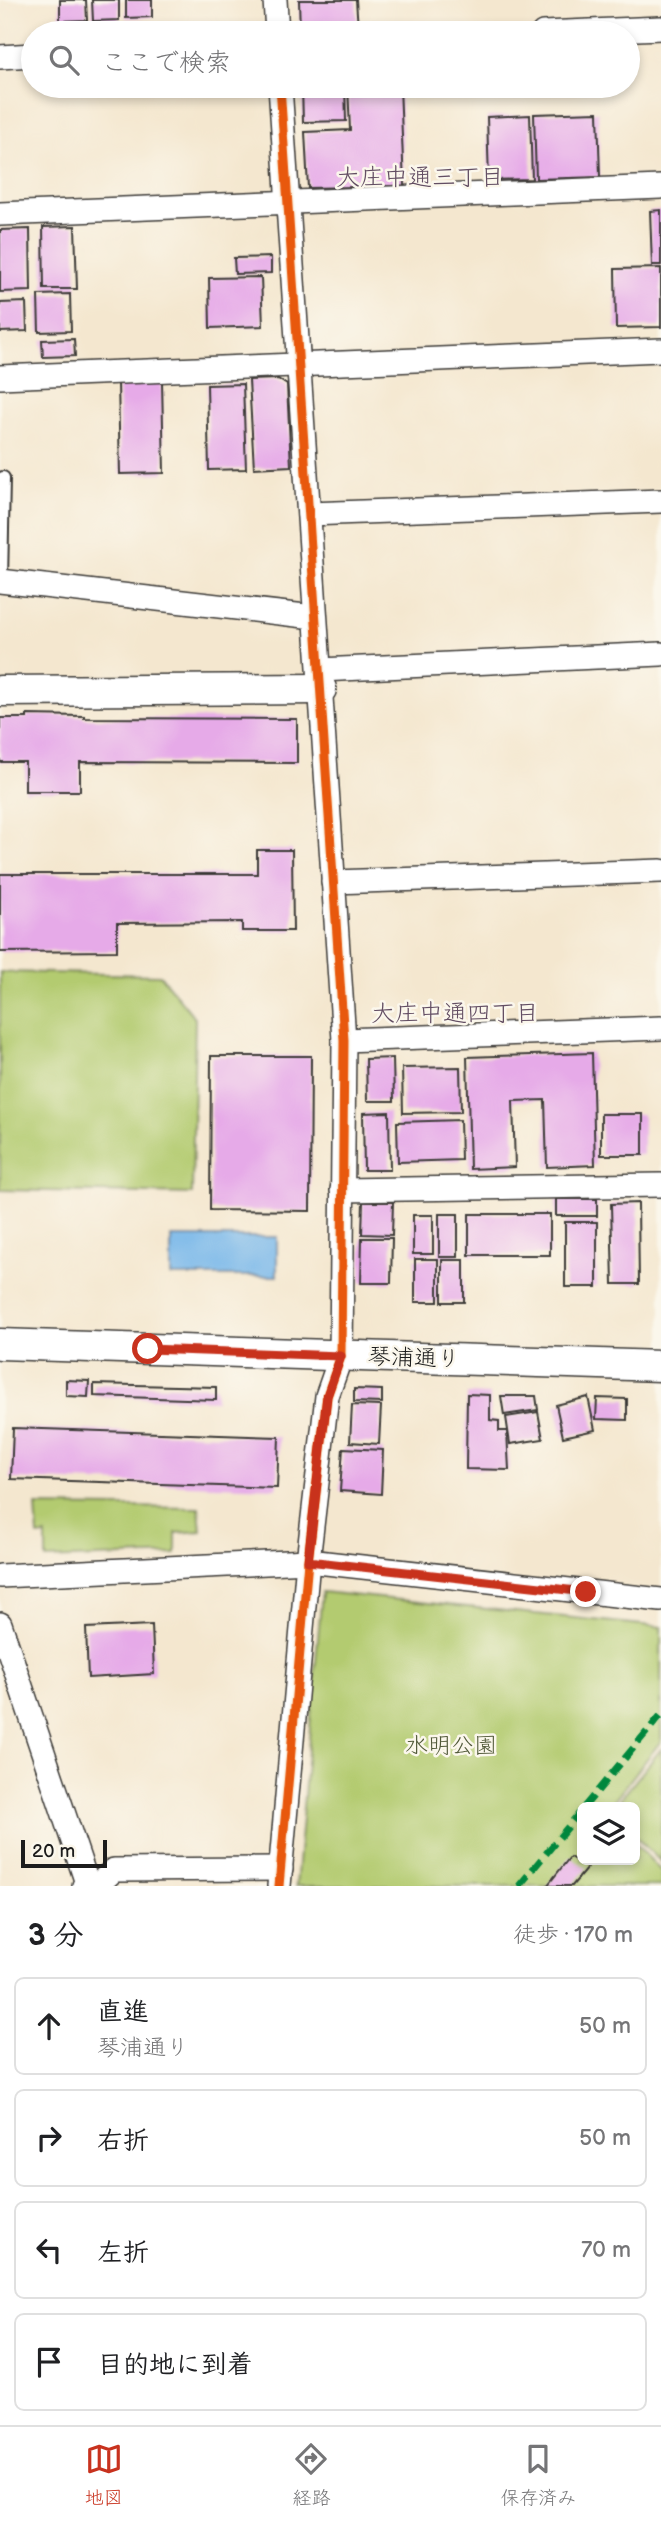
<!DOCTYPE html>
<html lang="ja">
<head>
<meta charset="utf-8">
<style>
  body { margin:0; font-family:"Balsamiq Sans","Klee One",sans-serif; background:#f2f2f2; color:#202124 }
  .controls { position:absolute; right:21px; bottom:21px; display:grid; overflow:hidden; border-radius:10px; box-shadow:0 4px 10px #0003 }
  .controls button { width:63px; height:63px; display:grid; place-items:center; padding:0; border:0; border-bottom:2px solid #e0e0e0; background:#fff; color:#202124; font:35px sans-serif }
  .scale { position:absolute; left:21px; bottom:18px; width:86px; box-sizing:border-box; padding-left:7px; border:4px solid #1c1c1c; border-top:0; font-size:19px; line-height:24px; white-space:nowrap; color:#1c1c1c; -webkit-text-stroke:5px #fbf7ec; paint-order:stroke }
  .stop { position:absolute; width:21px; height:21px; margin:-16px; border:5px solid #c8321e; border-radius:50%; background:#fff }
  .stop.end { background:#c8321e; border-color:#fff; box-shadow:0 2px 7px #0008 }
  .list { margin:0; padding:0; list-style:none }
  h2 { display:flex; justify-content:space-between; align-items:center; height:91px; margin:0; padding:0 28px; font-size:30px }
  h2 small { font-size:23px; font-weight:400; color:#757577 }
  .list li { display:grid; grid-template-columns:46px 1fr auto; gap:21px; align-items:center; box-sizing:border-box; height:98px; margin:0 14px 14px; padding:0 14px; border:2px solid #e0e0e0; border-radius:10px }
  .list b { display:block; font-size:26px; white-space:nowrap }
  .list p { margin:0; font-size:23px; white-space:nowrap; color:#757577 }
  .list em { font-size:23px; font-style:normal; color:#757577 }
  .icon { flex:none; width:38px; height:38px; fill:none; stroke:currentColor; stroke-width:2; stroke-linecap:round; stroke-linejoin:round }
  .map { position:relative; flex:none; width:661px; height:1886px; overflow:hidden }
  .search { position:absolute; background:#fff; box-shadow:0 4px 10px #0003; left:21px; right:21px; top:21px; height:77px; display:flex; align-items:center; gap:18px; box-sizing:border-box; padding:0 24px; border-radius:38px; color:#757577; font-size:26px }
  .sheet { height:539px; background:#fff }
  nav { display:flex; justify-content:space-around; align-items:center; box-sizing:border-box; height:98px; border-top:2px solid #e0e0e0; background:#fff; font-size:19px; color:#757577 }
  nav a { display:grid; justify-items:center; gap:4px }
  nav .on { color:#c8321e }
  .map>svg:first-child { display:block }
</style>
</head>
<body>
<div class="map">
<svg width="661" height="1886" viewBox="0 0 661 1886">
  <rect width="100%" height="100%" fill="#fbf7ec"/>
  <filter id="ink" filterUnits="userSpaceOnUse"><feTurbulence type="fractalNoise" baseFrequency=".0143" numOctaves="2"/><feDisplacementMap in="SourceGraphic" scale="14" xChannelSelector="R" yChannelSelector="G"/><feConvolveMatrix kernelMatrix="1 2 1 2 8 2 1 2 1" color-interpolation-filters="sRGB"/></filter>
  <filter id="wash" filterUnits="userSpaceOnUse"><feTurbulence type="fractalNoise" baseFrequency=".00686" numOctaves="4" result="noise"/><feDisplacementMap in="SourceGraphic" scale="28" xChannelSelector="R" yChannelSelector="G"/><feGaussianBlur stdDeviation="1.57" result="paint"/><feColorMatrix in="noise" values="0 0 0 0 0 0 0 0 0 0 0 0 0 0 0 0 0 1.4 0 .05"/><feComposite in="paint" operator="in"/></filter>
  <g filter="url(#wash)">
    <rect width="100%" height="100%" fill="#f4e7cf"/>
    <g fill="#b3cb70" stroke="#687446" stroke-width="2">
      <polygon points="0,972 160,975 195,1018 192,1194 0,1190"/>
      <polygon points="36,1506 199,1508 201,1531 176,1533 176,1554 46,1559 46,1535 38,1536"/>
      <polygon points="322,1592 661,1627 661,1741 609,1807 582,1807 582,1860 635,1860 635,1843 661,1871 661,1886 296,1886"/>
      <polygon points="661,1749 661,1862 635,1836 635,1807 614,1807"/>
    </g>
    <rect fill="#74b5e9" stroke="#486882" stroke-width="2" x="171" y="1237" width="106" height="39"/>
    <g id="blocks">
      <g fill="#e6aae8">
        <polygon points="60,0 86,0 87,20 60,21"/>
        <polygon points="92,0 119,0 119,20 93,21"/>
        <polygon points="126,0 152,0 152,17 126,18"/>
        <polygon points="299,0 356,0 358,28 300,30"/>
        <polygon points="302,86 345,86 346,121 303,122"/>
        <polygon points="348,86 400,86 404,186 308,188 305,132 350,130"/>
        <polygon points="598,112 600,177 536,179 534,114"/>
        <polygon points="530,115 532,179 489,180 487,117"/>
        <polygon points="661,210 661,265 652,265 650,211"/>
        <polygon points="75,226 77,289 44,289 43,227"/>
        <polygon points="30,229 31,291 0,292 0,230"/>
        <polygon points="271,257 271,273 235,274 234,258"/>
        <polygon points="661,268 661,327 616,328 615,269"/>
        <polygon points="261,277 263,326 210,328 209,278"/>
        <polygon points="70,294 71,331 39,332 38,295"/>
        <polygon points="26,302 27,331 0,332 0,303"/>
        <polygon points="74,339 75,356 43,357 42,340"/>
        <polygon points="278,379 287,385 291,466 254,468 249,380"/>
        <polygon points="162,381 164,473 120,474 118,382"/>
        <polygon points="243,384 246,469 209,470 207,385"/>
        <polygon points="27,715 84,716 84,718 297,719 297,763 80,762 80,791 25,791 25,762 0,762 0,718 27,718"/>
        <polygon points="257,850 292,850 293,931 242,931 242,922 117,923 117,951 0,952 0,874 257,874"/>
        <polygon points="592,1053 595,1165 547,1167 545,1100 513,1101 515,1167 470,1169 467,1057"/>
        <polygon points="211,1056 311,1056 310,1211 210,1210"/>
        <polygon points="393,1058 394,1101 367,1101 366,1059"/>
        <polygon points="460,1067 461,1112 403,1113 402,1068"/>
        <polygon points="389,1112 390,1170 364,1170 363,1113"/>
        <rect x="601" y="1114" width="42" height="41"/>
        <polygon points="460,1120 461,1160 398,1162 397,1122"/>
        <rect x="556" y="1199" width="41" height="17"/>
        <polygon points="363,1202 393,1202 392,1235 362,1234"/>
        <polygon points="638,1203 639,1284 613,1284 611,1204"/>
        <rect x="439" y="1214" width="19" height="43"/>
        <rect x="469" y="1214" width="81" height="41"/>
        <rect x="413" y="1215" width="20" height="39"/>
        <rect x="565" y="1222" width="32" height="65"/>
        <polygon points="362,1238 392,1238 391,1283 361,1283"/>
        <rect x="415" y="1259" width="23" height="43"/>
        <rect x="442" y="1260" width="22" height="42"/>
        <polygon points="66,1380 89,1381 88,1397 66,1396"/>
        <polygon points="94,1384 216,1387 216,1400 94,1396"/>
        <polygon points="354,1389 382,1390 382,1403 354,1402"/>
        <polygon points="467,1394 490,1395 490,1420 499,1421 499,1431 507,1431 509,1470 466,1469"/>
        <polygon points="501,1396 536,1396 538,1410 504,1415"/>
        <polygon points="588,1397 595,1430 563,1437 556,1405"/>
        <polygon points="597,1398 627,1399 627,1420 596,1419"/>
        <polygon points="352,1405 381,1406 379,1444 350,1442"/>
        <polygon points="538,1412 543,1439 510,1444 506,1417"/>
        <polygon points="13,1428 279,1437 277,1488 11,1479"/>
        <polygon points="343,1448 383,1450 381,1494 340,1491"/>
        <polygon points="152,1625 154,1674 88,1678 86,1628"/>
        <polygon points="570,1857 587,1868 572,1886 547,1886"/>
      </g>
    </g>
  </g>
  <g filter="url(#ink)">
    <use href="#blocks" fill-opacity="0" stroke="#3c3a37" stroke-width="2"/>
    <g fill="none" stroke-linecap="round" stroke-linejoin="round">
      <g stroke="#3c3a37" stroke-width="16">
        <polyline id="service" points="1,581 3,478"/>
      </g>
      <g stroke="#3c3a37" stroke-width="26">
        <g id="minor">
          <polyline points="275,0 277,33"/>
          <polyline points="543,33 661,28"/>
          <polyline points="0,57 33,55"/>
          <polyline points="0,214 661,187"/>
          <polyline points="0,377 661,350"/>
          <polyline points="309,514 661,501"/>
          <polyline points="0,581 314,617"/>
          <polyline points="320,670 661,654"/>
          <polyline points="333,882 661,871"/>
          <polyline points="344,1040 661,1028"/>
          <polyline points="342,1190 661,1185"/>
          <polyline points="0,1576 308,1561 661,1600"/>
          <polyline points="0,1624 87,1883 84,1886"/>
          <polyline points="96,1886 114,1870 281,1869"/>
          <polyline points="279,1886 308,1561 327,1396 341,1356 344,1040 280,86"/>
        </g>
      </g>
      <g stroke="#3c3a37" stroke-width="33">
        <g id="tertiary">
          <polyline points="0,691 321,689"/>
          <polyline points="0,1344 661,1366"/>
        </g>
      </g>
      <use href="#service" stroke="#fff" stroke-width="12"/>
      <use href="#minor" stroke="#fff" stroke-width="23"/>
      <use href="#tertiary" stroke="#fff" stroke-width="30"/>
      <g stroke="#00873e" stroke-width="7" stroke-dasharray="14 7" stroke-linecap="butt">
        <polyline points="584,1807 661,1715"/>
        <polyline points="519,1886 582,1810"/>
      </g>
      <g stroke="#fbf7ec" stroke-width="13">
        <polyline id="cycleway" points="279,1886 308,1561 327,1396 341,1356 344,1040 280,86"/>
      </g>
      <use href="#cycleway" stroke="#e8590c" stroke-width="9"/>
    </g>
  </g>
  <g fill="none" stroke-linecap="round" stroke-linejoin="round" filter="url(#ink)">
    <polyline stroke="#c8321e" stroke-width="9" points="148,1349 341,1356 327,1396 308,1561 586,1592"/>
  </g>
  <g text-anchor="middle" dominant-baseline="central" stroke-width="5" stroke-linejoin="round" paint-order="stroke">
    <g font-size="23" fill="#1c1c1c" stroke="#fbf7ec">
      <text transform="translate(414 1358) rotate(2)">琴浦通り</text>
    </g>
    <g font-size="23" fill="#515939" stroke="#fbf7ec">
      <text x="451" y="1746">水明公園</text>
    </g>
    <g font-size="24" fill="#634e63" stroke="#fbf7ec">
      <text x="420" y="177">大庄中通三丁目</text>
      <text x="455" y="1013">大庄中通四丁目</text>
    </g>
  </g>
</svg>
<div class="controls">
<button><svg class="icon" aria-label="layers" viewBox="0 0 24 24"><path d="M12 4l9 5-9 5-9-5zM3 14l9 5 9-5"/></svg></button>
</div>
<div class="scale">20 m</div>
<div class="stop" style="left:148px;top:1349px"></div>
<div class="stop end" style="left:586px;top:1592px"></div>
<div class="search"><svg class="icon" aria-label="search" viewBox="0 0 24 24"><circle cx="10" cy="10" r="6"/><path d="M15 15l6 6"/></svg>ここで検索</div>
</div>
<section class="sheet">
<h2>3 分<small>徒歩 · 170 m</small></h2>
<ul class="list">
<li><svg class="icon" aria-label="ahead" viewBox="0 0 24 24"><path d="M12 20V5M6 11l6-6 6 6"/></svg><div><b>直進</b><p>琴浦通り</p></div><em>50 m</em></li>
<li><svg class="icon" aria-label="right" viewBox="0 0 24 24"><path d="M7 20v-9h11M14 6l5 5-5 5"/></svg><div><b>右折</b></div><em>50 m</em></li>
<li><svg class="icon" aria-label="left" viewBox="0 0 24 24"><path d="M17 20v-9H6M10 6l-5 5 5 5"/></svg><div><b>左折</b></div><em>70 m</em></li>
<li><svg class="icon" aria-label="arrive" viewBox="0 0 24 24"><path d="M6 21V4h12l-3 4 3 4H6"/></svg><div><b>目的地に到着</b></div></li>
</ul>
</section>
<nav>
<a class="on"><svg class="icon" aria-label="map" viewBox="0 0 24 24"><path d="M3 6l6-2 6 2 6-2v14l-6 2-6-2-6 2zM9 4v14M15 6v14"/></svg>地図</a>
<a><svg class="icon" aria-label="directions" viewBox="0 0 24 24"><path d="M12 3l9 9-9 9-9-9zM9 14v-3h6M13 9l2 2-2 2"/></svg>経路</a>
<a><svg class="icon" aria-label="saved" viewBox="0 0 24 24"><path d="M7 4h10v16l-5-4-5 4z"/></svg>保存済み</a>
</nav>
</body>
</html>
